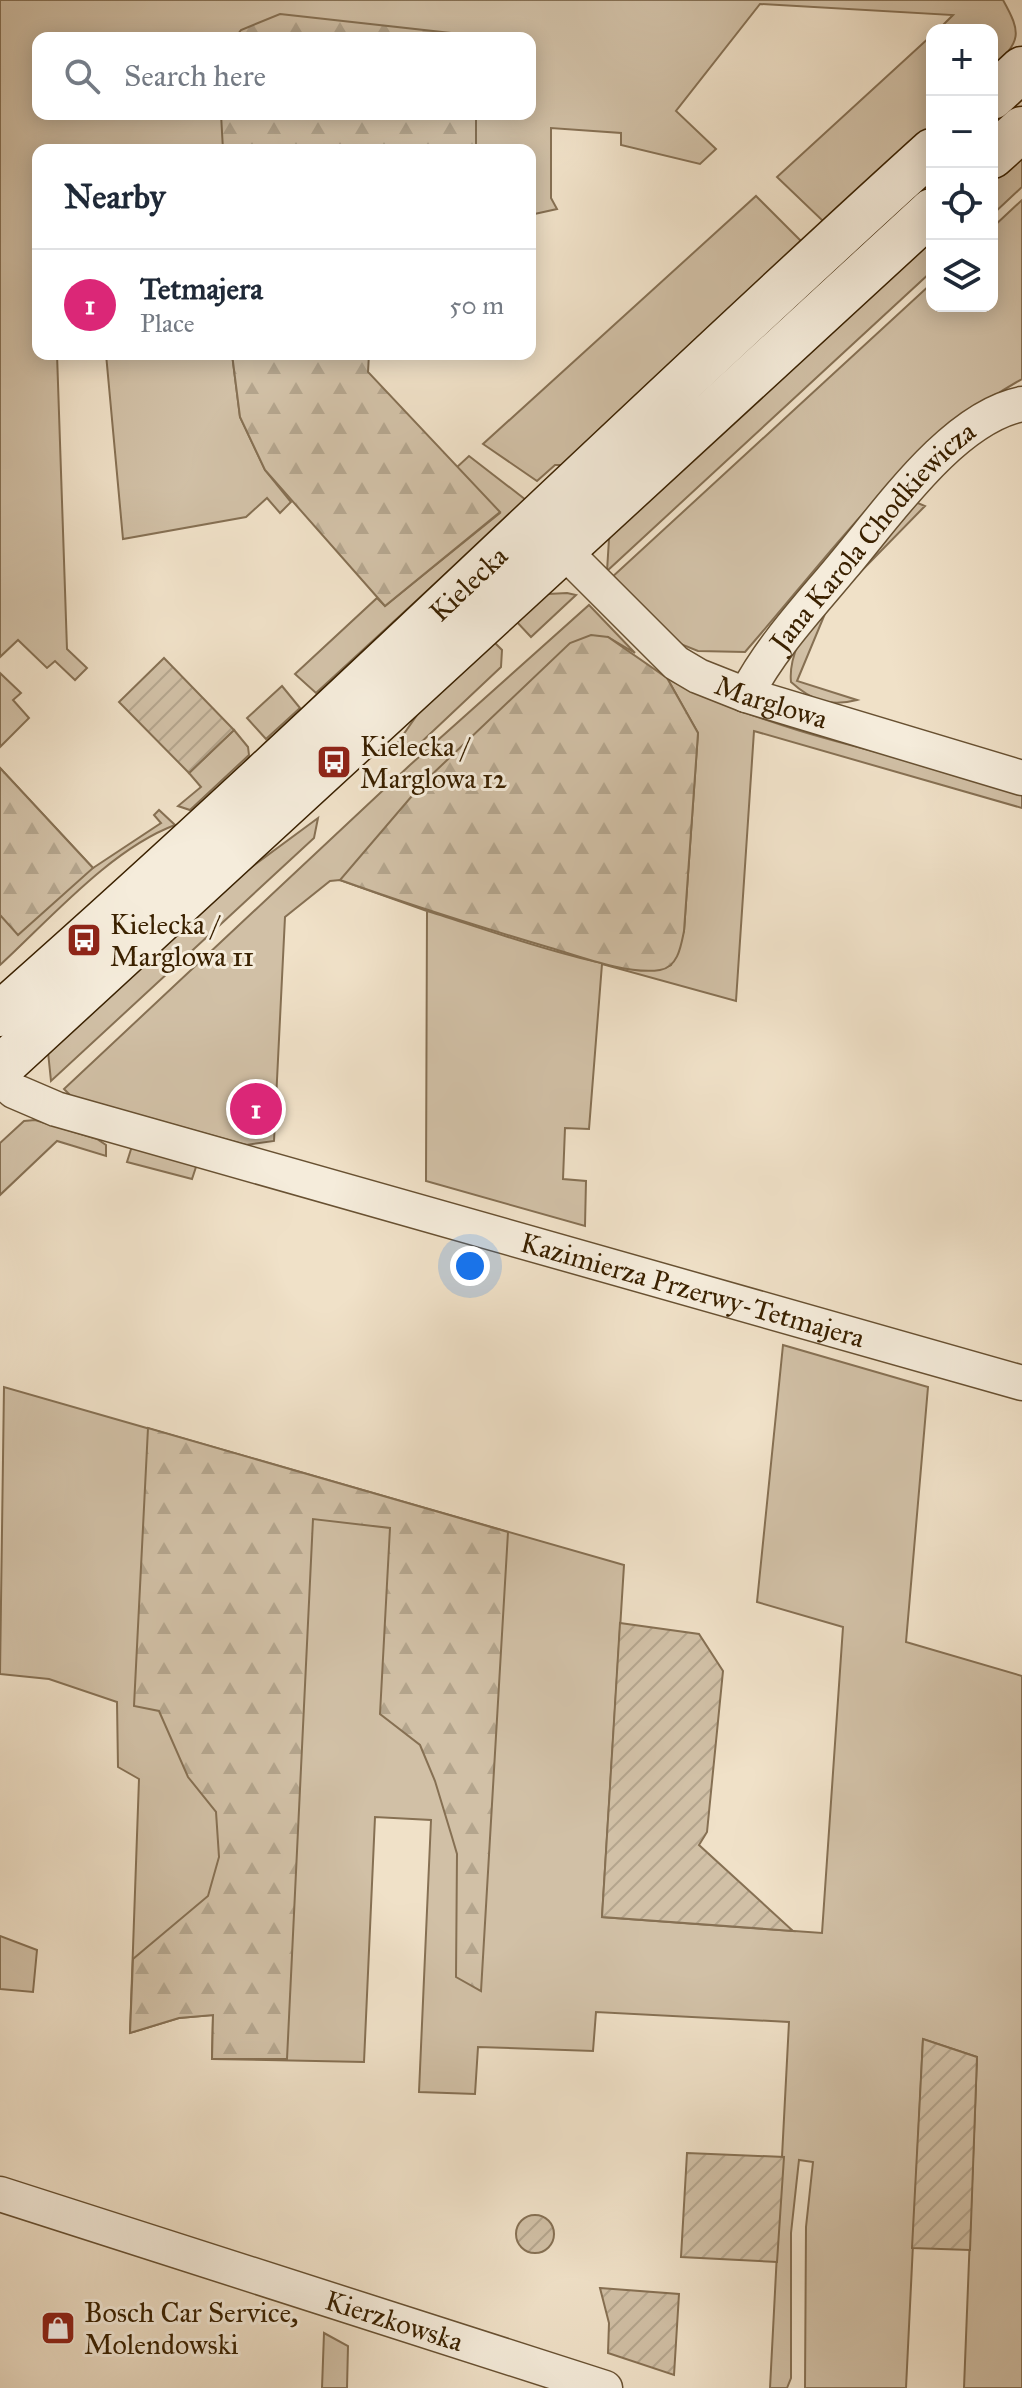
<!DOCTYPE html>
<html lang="en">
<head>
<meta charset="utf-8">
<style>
  body { margin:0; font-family:"IM FELL Great Primer",serif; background:#f2f2f3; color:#1f2937 }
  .controls { position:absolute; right:24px; top:24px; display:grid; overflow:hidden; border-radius:16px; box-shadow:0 4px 20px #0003 }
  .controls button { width:72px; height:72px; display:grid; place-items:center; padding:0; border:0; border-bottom:2px solid #e0e1e3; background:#fff; color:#1f2937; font:40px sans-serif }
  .you { position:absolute; left:470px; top:1266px; width:28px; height:28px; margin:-20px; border:6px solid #fff; border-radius:50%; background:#1a73e8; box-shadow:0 0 0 12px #1a73e833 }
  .badge { display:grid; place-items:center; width:52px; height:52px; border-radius:50%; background:#db2777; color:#fff; font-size:26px; font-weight:700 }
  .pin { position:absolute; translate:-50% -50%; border:4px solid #fff; box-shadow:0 2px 8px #0006 }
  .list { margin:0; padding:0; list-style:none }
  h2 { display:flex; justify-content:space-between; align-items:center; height:104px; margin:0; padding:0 32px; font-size:34px }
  h2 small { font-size:26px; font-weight:400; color:#747a83 }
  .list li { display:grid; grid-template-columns:52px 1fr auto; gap:24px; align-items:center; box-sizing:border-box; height:112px; padding:0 32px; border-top:2px solid #e0e1e3 }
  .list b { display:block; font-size:30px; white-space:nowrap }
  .list p { margin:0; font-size:26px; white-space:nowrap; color:#747a83 }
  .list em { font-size:26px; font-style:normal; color:#747a83 }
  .icon { flex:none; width:44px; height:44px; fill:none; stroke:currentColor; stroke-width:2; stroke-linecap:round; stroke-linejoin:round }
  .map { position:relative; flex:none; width:1022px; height:2388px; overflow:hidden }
  .search { position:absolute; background:#fff; box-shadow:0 4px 20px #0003; left:32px; top:32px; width:504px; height:88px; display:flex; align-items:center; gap:20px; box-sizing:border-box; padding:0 28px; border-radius:16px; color:#747a83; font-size:30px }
  .panel { position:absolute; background:#fff; box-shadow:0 4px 20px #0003; left:32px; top:144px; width:504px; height:216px; border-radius:16px }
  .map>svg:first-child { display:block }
</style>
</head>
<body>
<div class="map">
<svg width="1022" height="2388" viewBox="0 0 1022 2388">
  <defs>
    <pattern id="forest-firs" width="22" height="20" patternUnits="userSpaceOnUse" patternTransform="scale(2)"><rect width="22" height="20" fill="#d1c0a6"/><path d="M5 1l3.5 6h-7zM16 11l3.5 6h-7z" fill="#b4a58d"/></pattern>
    <pattern id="garden-furrows" width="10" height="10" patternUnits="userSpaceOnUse" patternTransform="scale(2)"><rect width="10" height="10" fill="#d1c0a6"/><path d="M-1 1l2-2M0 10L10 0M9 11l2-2" fill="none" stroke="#b4a58d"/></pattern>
  </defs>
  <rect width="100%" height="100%" fill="#f0e1c8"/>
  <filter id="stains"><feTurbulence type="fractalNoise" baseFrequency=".0025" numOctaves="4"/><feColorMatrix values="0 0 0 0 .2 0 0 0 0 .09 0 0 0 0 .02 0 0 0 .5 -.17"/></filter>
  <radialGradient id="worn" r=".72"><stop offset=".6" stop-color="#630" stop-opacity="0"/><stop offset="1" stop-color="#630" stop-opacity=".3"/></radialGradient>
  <g fill="#d1c0a6" stroke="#867053" stroke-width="2" fill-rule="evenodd">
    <path d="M0 0H1003C1022 34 1021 41 992 68V30H938L953 15 760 4 676 111 716 149 700 164 621 145V133L551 128V198L557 209 530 215V150H38V354H57L67 649 87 668 75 680 55 661 47 668 18 640 0 657ZM38 38H530V114H38Z"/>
    <polygon points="932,35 932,126 826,224 777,177"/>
    <polygon points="1022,150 1022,187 992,215 992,178"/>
    <polygon points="756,196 803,243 564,465 555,465 537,481 483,444"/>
    <path d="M1022 200V379C909 442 829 556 745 652L698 651 673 641 610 579 932 283V306H992V228Z"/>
    <polygon points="932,233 932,271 607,571 609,539 614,528"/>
    <polygon points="106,354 232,354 240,417 265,470 291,502 280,513 267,498 246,517 123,539"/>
    <polygon points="469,456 526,500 316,693 295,674 377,598 385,606 500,513 456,468"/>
    <path d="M913 501 925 506 829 604 797 681 857 700C830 707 812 701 791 682 785 623 876 543 913 501Z"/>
    <polygon points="567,593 576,595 531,637 514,619 548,594"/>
    <path d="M589 605 635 653 608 637 427 911C475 925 631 984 671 965L684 931 698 733 667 678C770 733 903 757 1017 787L1022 793V808L754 731 736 1001 602 964 589 1129 565 1128 563 1179 586 1181 585 1226 426 1181 427 911 340 880 330 881 285 917 274 1141 246 1145 71 1096 64 1089 410 765Z"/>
    <polygon points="491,639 502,650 501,667 414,749 394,748 422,708"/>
    <polygon points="0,673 21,693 13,700 29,718 0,747"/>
    <polygon points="282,686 300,708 266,739 247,718"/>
    <polygon points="234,730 248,747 249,755 190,810 178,806 201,787 189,773"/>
    <path d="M0 768 93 868 161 823 154 815 159 810 175 825C111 849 50 919 0 965Z"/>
    <polygon points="318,818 314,838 51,1081 48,1052 207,900"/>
    <polygon points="35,1120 97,1139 106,1145 106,1156 57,1141 0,1195 0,1143 24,1121"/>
    <polygon points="132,1146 197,1164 192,1179 127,1162"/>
    <polygon points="783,1345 928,1387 906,1642 1022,1676 1022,2388 964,2388 977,2057 923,2039 906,2388 805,2388 806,2227 813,2162 799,2160 791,2233 791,2378 787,2388 770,2388 789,2022 596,2012 593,2051 478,2047 475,2094 419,2092 431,1820 375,1817 364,2062 212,2059 213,2015 179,2018 130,2033 139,1779 118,1767 117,1702 49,1679 0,1674 4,1387 624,1565 602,1917 822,1933 843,1627 757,1602"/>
    <polygon points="0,1936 37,1950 33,1992 0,1989"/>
    <polygon points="324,2333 348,2346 347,2388 322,2388"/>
  </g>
  <g fill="url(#forest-firs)" stroke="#867053" stroke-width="2">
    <polygon points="280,14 451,33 458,38 235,38 241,30"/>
    <polygon points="221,114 476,114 476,150 223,150"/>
    <polygon points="232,354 369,354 368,372 500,512 385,606 265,470 240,417"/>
    <path d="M591 635 608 637 667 678 698 733 684 931C681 946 678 967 660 970 629 975 581 957 551 948 480 927 410 905 340 880L423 783 570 643Z"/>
    <polygon points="0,768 93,868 18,935 0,915"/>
    <polygon points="148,1428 508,1532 481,1991 456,1977 457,1854 452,1837 435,1781 420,1745 380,1714 390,1528 313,1519 287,2059 212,2059 213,2015 179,2018 130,2033 133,1959 208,1896 219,1857 216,1812 188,1777 159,1711 134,1706"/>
  </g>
  <g fill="url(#garden-furrows)" stroke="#867053" stroke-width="2">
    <polygon points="164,658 234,730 189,773 119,702"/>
    <polygon points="620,1623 699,1634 723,1671 707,1832 699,1845 793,1931 602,1917"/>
    <polygon points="923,2039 977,2057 970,2250 912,2248"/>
    <polygon points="687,2153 784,2157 777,2262 681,2257"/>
    <circle cx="535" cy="2234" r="19"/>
    <polygon points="600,2288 679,2294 674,2375 608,2353 609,2323"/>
  </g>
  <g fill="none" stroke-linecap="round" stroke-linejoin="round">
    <g stroke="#685132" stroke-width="37">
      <g id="street">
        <path id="s1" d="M542 541 563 550 676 663 698 676 746 695 1022 778"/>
        <path id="s2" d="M746 695C771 647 808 608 842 567 887 514 952 418 1022 404"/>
        <path id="s3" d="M0 1079 14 1091 56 1109 1022 1383"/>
        <path id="s4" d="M0 2194 605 2388"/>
      </g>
    </g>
    <g stroke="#3a2100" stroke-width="47">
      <g id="secondary">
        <polyline points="992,97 1022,69"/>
        <polyline points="992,156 1022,129"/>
        <path id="s5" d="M0 1014C318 734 618 435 932 151"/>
        <polyline points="0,1068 932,211"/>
      </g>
    </g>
    <use href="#street" stroke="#f5ecdb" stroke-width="34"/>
    <use href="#secondary" stroke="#f5ecdb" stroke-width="44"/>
  </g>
  <defs>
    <g id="bus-square" transform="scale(1.8)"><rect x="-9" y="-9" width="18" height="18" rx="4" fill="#8f2418" stroke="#f5ecdb"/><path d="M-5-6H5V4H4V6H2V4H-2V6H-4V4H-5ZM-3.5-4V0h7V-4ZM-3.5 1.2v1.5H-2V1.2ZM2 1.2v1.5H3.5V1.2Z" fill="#fff"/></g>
    <g id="shop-square" transform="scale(1.8)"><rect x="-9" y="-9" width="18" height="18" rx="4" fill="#8f2418" stroke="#f5ecdb"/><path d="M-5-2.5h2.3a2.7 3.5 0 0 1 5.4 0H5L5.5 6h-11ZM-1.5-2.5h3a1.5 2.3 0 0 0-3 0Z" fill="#fff"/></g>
  </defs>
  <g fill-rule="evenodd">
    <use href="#bus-square" x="334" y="762"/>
    <use href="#bus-square" x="84" y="940"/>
    <use href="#shop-square" x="58" y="2328"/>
  </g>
  <g text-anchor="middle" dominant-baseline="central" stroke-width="6" stroke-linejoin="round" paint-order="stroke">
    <g font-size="28" fill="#3a2100" stroke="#f5ecdb">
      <text stroke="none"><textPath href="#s2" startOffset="204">Jana Karola Chodkiewicza</textPath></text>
      <text stroke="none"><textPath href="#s5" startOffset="636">Kielecka</textPath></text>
      <text stroke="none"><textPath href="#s1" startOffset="286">Marglowa</textPath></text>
      <text stroke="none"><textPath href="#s3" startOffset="726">Kazimierza Przerwy-Tetmajera</textPath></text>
      <text stroke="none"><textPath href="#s4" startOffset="414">Kierzkowska</textPath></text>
    </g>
    <g font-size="28" fill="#3a2100" stroke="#f5ecdb" text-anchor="start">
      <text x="360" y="746">Kielecka /<tspan x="360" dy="32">Marglowa 12</tspan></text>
      <text x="110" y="924">Kielecka /<tspan x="110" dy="32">Marglowa 11</tspan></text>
      <text x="84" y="2312">Bosch Car Service,<tspan x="84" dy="32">Molendowski</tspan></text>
    </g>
  </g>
  <rect width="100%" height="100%" filter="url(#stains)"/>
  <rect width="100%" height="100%" fill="url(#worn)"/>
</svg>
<div class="controls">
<button>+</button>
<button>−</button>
<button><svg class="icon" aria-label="locate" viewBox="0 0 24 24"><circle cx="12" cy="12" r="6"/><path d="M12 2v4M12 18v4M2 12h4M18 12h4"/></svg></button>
<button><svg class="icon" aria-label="layers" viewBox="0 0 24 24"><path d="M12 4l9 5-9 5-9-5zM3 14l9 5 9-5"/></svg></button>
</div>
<div class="you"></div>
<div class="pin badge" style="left:256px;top:1109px">1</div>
<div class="search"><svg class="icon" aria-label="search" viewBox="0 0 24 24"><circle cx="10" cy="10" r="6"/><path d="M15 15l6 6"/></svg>Search here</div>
<section class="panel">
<h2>Nearby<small></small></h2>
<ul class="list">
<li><span class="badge">1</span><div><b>Tetmajera</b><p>Place</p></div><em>50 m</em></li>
</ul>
</section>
</div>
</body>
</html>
